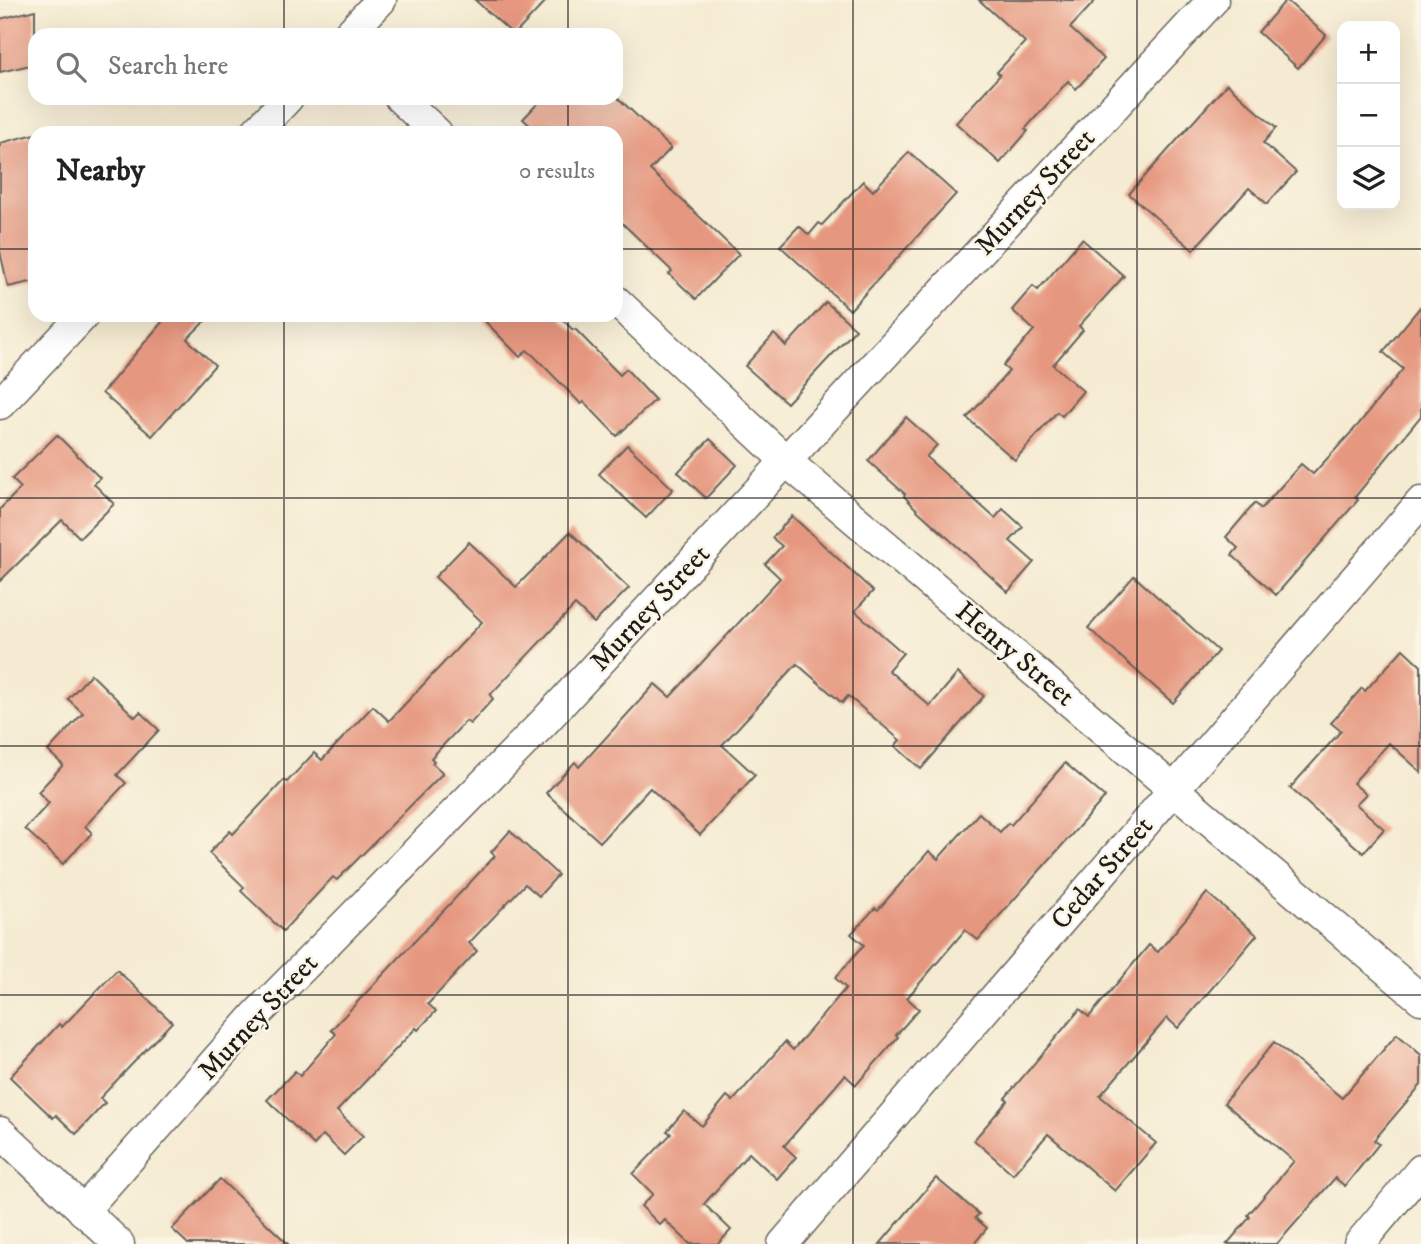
<!DOCTYPE html>
<html lang="en">
<head>
<meta charset="utf-8">
<style>
  body { margin:0; font-family:"IM FELL DW Pica",serif; background:#f2f2f2; color:#222 }
  .controls { position:absolute; right:21px; top:21px; display:grid; overflow:hidden; border-radius:14px; box-shadow:0 7px 28px #0002 }
  .controls button { width:63px; height:63px; display:grid; place-items:center; padding:0; border:0; border-bottom:2px solid #e0e0e0; background:#fff; color:#222; font:35px sans-serif }
  .list { margin:0; padding:0; list-style:none }
  h2 { display:flex; justify-content:space-between; align-items:center; height:91px; margin:0; padding:0 28px; font-size:30px }
  h2 small { font-size:23px; font-weight:400; color:#767676 }
  .icon { flex:none; width:38px; height:38px; fill:none; stroke:currentColor; stroke-width:2; stroke-linecap:round; stroke-linejoin:round }
  .map { position:relative; flex:none; width:1421px; height:1244px; overflow:hidden }
  .search { position:absolute; background:#fff; box-shadow:0 7px 28px #0002; left:28px; top:28px; width:595px; height:77px; display:flex; align-items:center; gap:18px; box-sizing:border-box; padding:0 24px; border-radius:21px; color:#767676; font-size:26px }
  .panel { position:absolute; background:#fff; box-shadow:0 7px 28px #0002; left:28px; top:126px; width:595px; height:196px; border-radius:21px }
  .map>svg:first-child { display:block }
</style>
</head>
<body>
<div class="map">
<svg width="1421" height="1244" viewBox="0 0 1421 1244">
  <rect width="100%" height="100%" fill="#fcf5e5"/>
  <filter id="ink" filterUnits="userSpaceOnUse"><feTurbulence type="fractalNoise" baseFrequency=".0143" numOctaves="2"/><feDisplacementMap in="SourceGraphic" scale="14" xChannelSelector="R" yChannelSelector="G"/><feConvolveMatrix kernelMatrix="1 2 1 2 8 2 1 2 1" color-interpolation-filters="sRGB"/></filter>
  <filter id="wash" filterUnits="userSpaceOnUse"><feTurbulence type="fractalNoise" baseFrequency=".00686" numOctaves="4" result="noise"/><feDisplacementMap in="SourceGraphic" scale="28" xChannelSelector="R" yChannelSelector="G"/><feGaussianBlur stdDeviation="1.57" result="paint"/><feColorMatrix in="noise" values="0 0 0 0 0 0 0 0 0 0 0 0 0 0 0 0 0 1.4 0 .05"/><feComposite in="paint" operator="in"/></filter>
  <g filter="url(#wash)">
    <rect width="100%" height="100%" fill="#f5ebd2"/>
    <g id="blocks">
      <g fill="#e6977f">
        <polygon points="475,0 547,0 514,35"/>
        <polygon points="979,0 1096,0 1070,28 1104,59 1076,89 1068,81 1025,129 1028,131 1000,163 956,123 1000,75 997,72 1025,42"/>
        <polygon points="1286,0 1326,35 1298,68 1258,32"/>
        <polygon points="35,10 35,64 0,72 0,19"/>
        <polygon points="1227,84 1276,128 1263,143 1296,172 1267,204 1249,188 1193,250 1129,194"/>
        <polygon points="616,96 671,148 650,170 739,254 696,299 669,274 672,271 616,217 616,133 538,133 523,119 543,98 616,98"/>
        <polygon points="35,134 35,281 8,287 0,251 0,143"/>
        <polygon points="909,152 956,194 850,310 780,246 799,226 809,235 819,223 822,225 863,181 873,191"/>
        <polygon points="1082,239 1124,276 1079,326 1083,330 1053,365 1083,391 1062,416 1057,412 1015,460 967,418 1009,371 1003,366 1034,330 1012,310 1033,286 1038,290"/>
        <polygon points="826,302 856,329 787,403 745,366 774,334 786,346"/>
        <polygon points="1421,306 1421,416 1355,497 1358,500 1276,595 1232,555 1238,548 1226,537 1255,503 1261,509 1301,464 1313,474 1358,425 1403,369 1383,352"/>
        <polygon points="168,315 211,315 187,339 215,365 152,436 102,393"/>
        <polygon points="479,315 558,315 573,330 575,329 620,375 626,369 655,400 617,436 584,402 581,404 535,357 527,350 520,357"/>
        <polygon points="906,417 937,445 926,457 995,518 1003,509 1023,527 1010,541 1034,562 1008,592 918,511 904,496 905,494 868,461"/>
        <polygon points="57,435 100,478 94,484 114,504 80,538 62,520 0,581 0,509 21,488 12,479"/>
        <polygon points="710,439 737,465 706,498 678,472"/>
        <polygon points="627,445 673,489 646,518 599,474"/>
        <polygon points="792,516 873,591 855,611 903,653 888,670 930,706 958,673 984,696 921,769 895,746 900,740 848,696 842,703 797,664 722,745 755,775 700,835 650,788 600,842 546,793 575,762 579,767 655,684 670,697 780,578 765,564 782,546 772,538"/>
        <polygon points="570,532 629,588 594,623 575,605 490,695 493,699 470,724 466,721 431,758 434,761 432,763 443,773 337,880 333,877 283,931 241,891 244,887 209,853 230,831 233,834 284,780 287,782 314,753 322,760 373,706 389,721 482,622 435,577 469,542 516,587"/>
        <polygon points="1134,576 1218,651 1173,703 1088,628"/>
        <polygon points="1403,649 1421,666 1421,772 1389,743 1353,783 1366,794 1356,804 1384,829 1363,853 1290,788 1341,731 1331,723 1362,688 1365,691"/>
        <polygon points="91,674 135,717 140,712 159,730 117,775 126,783 85,826 92,833 63,864 25,829 49,803 38,792 63,765 48,751 83,713 68,699"/>
        <polygon points="1065,763 1105,797 978,940 965,930 907,998 919,1009 896,1035 898,1037 856,1085 845,1075 784,1146 796,1157 777,1179 749,1153 704,1204 731,1230 718,1244 690,1244 665,1220 660,1225 641,1206 653,1194 633,1174 671,1134 667,1131 684,1111 702,1126 727,1096 733,1101 785,1042 793,1050 846,988 835,978 864,945 851,934 875,908 878,910 929,851 938,859 979,813 1000,832 1008,823 1011,825"/>
        <polygon points="510,831 558,875 539,896 525,884 469,943 477,951 428,1004 436,1011 418,1030 416,1028 337,1111 363,1136 344,1155 323,1135 314,1145 267,1100 295,1071 300,1076 336,1034 331,1030 495,856 491,852"/>
        <polygon points="1207,893 1257,935 1178,1028 1167,1018 1100,1096 1156,1143 1115,1191 1048,1134 1013,1174 974,1140 1008,1100 1005,1098 1080,1009 1089,1017 1149,945 1158,952"/>
        <polygon points="117,970 172,1022 100,1098 105,1103 76,1134 56,1115 53,1118 10,1077 59,1024 62,1027"/>
        <polygon points="1397,1034 1421,1055 1421,1085 1374,1140 1379,1144 1345,1186 1335,1178 1277,1244 1227,1244 1250,1217 1248,1215 1294,1161 1224,1103 1274,1042 1342,1098"/>
        <polygon points="936,1178 979,1214 975,1218 987,1228 974,1244 880,1244"/>
        <polygon points="220,1179 288,1244 188,1244 172,1229"/>
      </g>
    </g>
  </g>
  <g filter="url(#ink)">
    <use href="#blocks" fill-opacity="0" stroke="#68645c" stroke-width="2"/>
    <g fill="none" stroke-linecap="round" stroke-linejoin="round">
      <g stroke="#68645c" stroke-width="33">
        <g id="street">
          <polyline points="348,35 381,0"/>
          <polyline points="400,98 437,133"/>
          <polyline points="255,133 288,98"/>
          <polyline points="616,301 786,461 1421,999"/>
          <polyline points="0,404 84,315"/>
          <polyline points="0,1132 119,1244"/>
          <polyline points="83,1211 257,1014 544,722 1213,0"/>
          <polyline points="783,1244 1421,502"/>
          <polyline points="1359,1244 1421,1170"/>
        </g>
      </g>
      <use href="#street" stroke="#fff" stroke-width="30"/>
    </g>
  </g>
  <path fill="none" stroke="#1c1c1c" stroke-width="2" stroke-opacity="0.55" d="M284 0V35M568 0V35M853 0V1244M1137 0V1244M284 98V133M568 98V133M0 249H35M616 249H1421M284 315V1244M568 315V1244M0 498H1421M0 746H1421M0 995H1421"/>
  <g text-anchor="middle" dominant-baseline="central" stroke-width="5" stroke-linejoin="round" paint-order="stroke">
    <g font-size="28" fill="#1c1c1c" stroke="#fcf5e5">
      <text transform="translate(1035 192) rotate(-47)">Murney Street</text>
      <text transform="translate(650 608) rotate(-47)">Murney Street</text>
      <text transform="translate(1015 654) rotate(40)">Henry Street</text>
      <text transform="translate(1102 873) rotate(-49)">Cedar Street</text>
      <text transform="translate(258 1017) rotate(-47)">Murney Street</text>
    </g>
  </g>
</svg>
<div class="controls">
<button>+</button>
<button>−</button>
<button><svg class="icon" aria-label="layers" viewBox="0 0 24 24"><path d="M12 4l9 5-9 5-9-5zM3 14l9 5 9-5"/></svg></button>
</div>
<div class="search"><svg class="icon" aria-label="search" viewBox="0 0 24 24"><circle cx="10" cy="10" r="6"/><path d="M15 15l6 6"/></svg>Search here</div>
<section class="panel">
<h2>Nearby<small>0 results</small></h2>
<ul class="list">
</ul>
</section>
</div>
</body>
</html>
